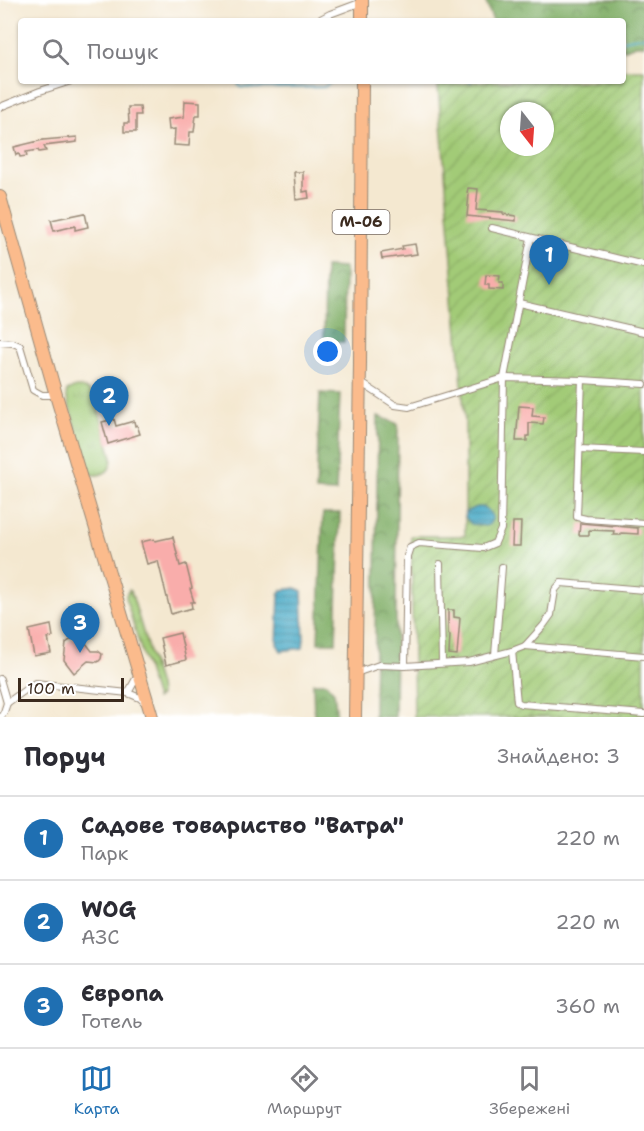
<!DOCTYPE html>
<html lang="uk">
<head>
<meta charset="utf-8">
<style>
  body { margin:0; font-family:"Shantell Sans",sans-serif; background:#f7f7f7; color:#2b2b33 }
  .compass { position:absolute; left:500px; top:102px; width:54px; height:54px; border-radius:50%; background:#fff; box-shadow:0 2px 4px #0004; rotate:163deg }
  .scale { position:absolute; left:18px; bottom:15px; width:106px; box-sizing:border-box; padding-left:6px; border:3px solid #3b2a1e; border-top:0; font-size:16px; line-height:21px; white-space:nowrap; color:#3b2a1e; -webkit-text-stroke:4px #fff; paint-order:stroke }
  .you { position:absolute; left:328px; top:352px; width:21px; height:21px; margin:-15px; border:4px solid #fff; border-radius:50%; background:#1a73e8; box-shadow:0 0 0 9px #1a73e833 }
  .badge { display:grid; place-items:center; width:39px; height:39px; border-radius:50%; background:#1f6fb2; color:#fff; font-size:20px; font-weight:700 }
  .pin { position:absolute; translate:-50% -50px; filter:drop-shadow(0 2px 3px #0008) }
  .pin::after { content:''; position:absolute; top:32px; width:21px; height:18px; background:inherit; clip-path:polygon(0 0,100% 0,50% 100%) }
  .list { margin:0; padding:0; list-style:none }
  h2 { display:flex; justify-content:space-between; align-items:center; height:78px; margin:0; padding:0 24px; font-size:26px }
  h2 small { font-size:20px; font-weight:400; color:#7c7c81 }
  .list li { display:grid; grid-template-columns:39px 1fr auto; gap:18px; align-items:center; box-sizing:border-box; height:84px; padding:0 24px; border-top:2px solid #e1e1e2 }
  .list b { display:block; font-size:22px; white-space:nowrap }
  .list p { margin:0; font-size:20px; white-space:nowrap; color:#7c7c81 }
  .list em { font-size:20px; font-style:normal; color:#7c7c81 }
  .icon { flex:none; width:33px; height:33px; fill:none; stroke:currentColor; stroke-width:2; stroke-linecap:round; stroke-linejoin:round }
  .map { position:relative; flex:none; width:644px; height:717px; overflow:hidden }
  .search { position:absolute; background:#fff; box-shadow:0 2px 4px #0004; left:18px; right:18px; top:18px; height:66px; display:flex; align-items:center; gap:15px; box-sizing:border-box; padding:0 21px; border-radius:6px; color:#7c7c81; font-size:22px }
  .sheet { height:330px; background:#fff }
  nav { display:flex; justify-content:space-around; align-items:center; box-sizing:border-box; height:84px; border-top:2px solid #e1e1e2; background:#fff; font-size:16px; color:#7c7c81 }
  nav a { display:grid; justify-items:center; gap:3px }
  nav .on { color:#1f6fb2 }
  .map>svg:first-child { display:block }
</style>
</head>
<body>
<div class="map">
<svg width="644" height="717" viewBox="0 0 644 717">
  <defs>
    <pattern id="grass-tufts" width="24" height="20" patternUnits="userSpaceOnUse" patternTransform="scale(1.5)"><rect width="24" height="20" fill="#a2cb77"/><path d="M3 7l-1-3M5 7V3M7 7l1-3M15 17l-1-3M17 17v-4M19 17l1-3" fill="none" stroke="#8cae66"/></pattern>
    <pattern id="forest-crowns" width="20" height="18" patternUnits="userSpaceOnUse" patternTransform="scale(1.5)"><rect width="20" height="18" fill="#81af68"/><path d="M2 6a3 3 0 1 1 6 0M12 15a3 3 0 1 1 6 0" fill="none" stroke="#6b8f55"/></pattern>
    <pattern id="garden-furrows" width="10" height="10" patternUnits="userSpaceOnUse" patternTransform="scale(1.5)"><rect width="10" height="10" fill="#a2cb77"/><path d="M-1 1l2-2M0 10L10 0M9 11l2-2" fill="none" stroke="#8cae66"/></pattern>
    <pattern id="water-rules" width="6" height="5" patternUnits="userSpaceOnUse" patternTransform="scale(1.5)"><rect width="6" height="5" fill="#45a8c5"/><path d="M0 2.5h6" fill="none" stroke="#3b899f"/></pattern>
  </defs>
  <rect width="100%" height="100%" fill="#fff"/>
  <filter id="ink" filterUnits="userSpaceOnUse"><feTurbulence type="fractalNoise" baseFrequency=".0167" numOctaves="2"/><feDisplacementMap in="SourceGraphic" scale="12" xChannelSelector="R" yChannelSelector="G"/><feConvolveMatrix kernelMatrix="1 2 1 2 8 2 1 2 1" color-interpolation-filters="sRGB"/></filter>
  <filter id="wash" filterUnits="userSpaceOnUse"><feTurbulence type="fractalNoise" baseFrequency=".008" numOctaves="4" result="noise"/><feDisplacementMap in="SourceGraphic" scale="24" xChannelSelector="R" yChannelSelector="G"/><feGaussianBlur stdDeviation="1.35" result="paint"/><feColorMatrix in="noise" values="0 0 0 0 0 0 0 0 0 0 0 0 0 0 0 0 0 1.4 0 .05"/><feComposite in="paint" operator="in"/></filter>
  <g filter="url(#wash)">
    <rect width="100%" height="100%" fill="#f4e8d0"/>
    <g fill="url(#grass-tufts)" stroke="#6e7a4a" stroke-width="1.5">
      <path d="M76 387C85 387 89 390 95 397L112 457C112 471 104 476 91 475L88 472 66 395 67 391Z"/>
      <polygon points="129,590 131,591 159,686 160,696 156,699 126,600 126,595"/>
    </g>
    <g fill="url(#forest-crowns)" stroke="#5e6c43" stroke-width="1.5">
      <polygon points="485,0 644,0 644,45 635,45 623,50 623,21 493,21"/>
      <polygon points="325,267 345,268 344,342 324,341"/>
      <polygon points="320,393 340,394 336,492 316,491"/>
      <polygon points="378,416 398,424 395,717 374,717"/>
      <polygon points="323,513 340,513 336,643 318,643"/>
      <polygon points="313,683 326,683 334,692 337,717 314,717"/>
    </g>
    <path fill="url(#garden-furrows)" stroke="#6e7a4a" stroke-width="1.5" fill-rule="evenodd" d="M623 70H644V717H414L411 536H465V422L438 86 488 81H623ZM509 111H545V147H509Z"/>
    <g fill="url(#water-rules)" stroke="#406972" stroke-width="1.5">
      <polygon points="477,507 484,507 490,512 493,518 489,525 485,526 471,524 465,517 465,512"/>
      <polygon points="296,588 302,591 304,639 303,648 281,651 277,644 279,594 282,590"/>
    </g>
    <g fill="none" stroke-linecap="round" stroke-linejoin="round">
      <g stroke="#45a8c5" stroke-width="2">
        <polyline points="623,40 644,36"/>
        <polyline points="237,81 240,87 256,88 324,87 333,81"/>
        <polyline points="470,81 471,81"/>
      </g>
    </g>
    <g id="blocks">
      <g fill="#f9adab">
        <polygon points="185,101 200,102 200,115 196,115 194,132 190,132 189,146 174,145 175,129 169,130 168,119 184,117"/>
        <polygon points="128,107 140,107 141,115 136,115 136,132 124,132 124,123 129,123"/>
        <polygon points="77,137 77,142 44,146 46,151 39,152 38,150 26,152 27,156 20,157 19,154 16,155 14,147 43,140"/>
        <polygon points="294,172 303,172 303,192 308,191 309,198 296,200"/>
        <polygon points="468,188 478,189 476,210 503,212 503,214 516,216 516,221 467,216 469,194 467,193"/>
        <polygon points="85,213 88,227 75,230 75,226 54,231 51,220"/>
        <polygon points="415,244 417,254 382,259 381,253 403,249 402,246"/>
        <polygon points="486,275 500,276 499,283 503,283 503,290 489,289 489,285 485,285"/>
        <polygon points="519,406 533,407 532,416 544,417 543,424 529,423 529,436 527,436 527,441 516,441"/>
        <polygon points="114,419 116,426 134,421 135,426 137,425 140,434 108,444 102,422"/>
        <polygon points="513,522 521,522 520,546 512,546"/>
        <polygon points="580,523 638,528 638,534 621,533 621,535 613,535 614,531 589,530 589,535 579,535"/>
        <polygon points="173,537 180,566 186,564 192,588 190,589 194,602 191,602 192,608 171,614 158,561 147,564 141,542 154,539 155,541"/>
        <polygon points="448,610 454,610 454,617 460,618 457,655 449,654 450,635 448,634"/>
        <polygon points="51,625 53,637 48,638 51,653 34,656 29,630"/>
        <polygon points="180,633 186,660 166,665 160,638"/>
        <polygon points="79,634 92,651 98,651 102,654 101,659 98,662 88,661 74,673 64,660 66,643"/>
      </g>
    </g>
  </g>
  <g filter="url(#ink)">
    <use href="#blocks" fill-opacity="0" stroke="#988977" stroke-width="1.5"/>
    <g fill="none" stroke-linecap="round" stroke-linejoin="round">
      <g stroke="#988977" stroke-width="8">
        <g id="street">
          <polyline points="317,21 330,14 362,2"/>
          <polyline points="0,107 40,91 71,81"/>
          <polyline points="492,228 644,265"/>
          <polyline points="519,303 644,332"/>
          <polyline points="0,342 13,343 20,346 33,390 42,395 56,395"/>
          <polyline points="582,380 577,517 586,519 644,523"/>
          <polyline points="360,382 395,405 409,407 504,378 582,380 644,384"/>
          <polyline points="580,449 644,452"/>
          <polyline points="440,564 442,663"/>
          <polyline points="525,646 644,656"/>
          <polyline points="512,651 517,702 521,704 644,714"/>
          <polyline points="495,655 502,567"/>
          <polyline points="405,666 407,556 410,547 419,543 483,548 495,543 501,529 504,378 531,238"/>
          <polyline points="356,673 379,665 405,666 469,662 512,651 525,646 543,626 551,615 555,590 561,583 644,590"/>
          <polyline points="0,679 7,703"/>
          <polyline points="128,693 138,675"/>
          <polyline points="1,717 4,712 7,703 35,683 128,693 140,698 145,703"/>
        </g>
      </g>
      <g stroke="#988977" stroke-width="14">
        <g id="highway">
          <polyline points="362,21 362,0"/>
          <polyline points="0,197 56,395 152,717"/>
          <polyline points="355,717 360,363 362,81"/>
        </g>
      </g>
      <use href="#street" stroke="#fff" stroke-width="6"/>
      <use href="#highway" stroke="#fbbb8c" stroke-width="12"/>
    </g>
  </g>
  <g text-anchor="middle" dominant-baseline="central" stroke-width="6" stroke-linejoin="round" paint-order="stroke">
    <rect fill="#fff" stroke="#766a62" stroke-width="1.5" x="332.5" y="210" width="57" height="24" rx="4.5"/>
    <g font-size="15" font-weight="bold" fill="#3b2a1e">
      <text x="361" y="222">М-06</text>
    </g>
  </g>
</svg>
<svg class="compass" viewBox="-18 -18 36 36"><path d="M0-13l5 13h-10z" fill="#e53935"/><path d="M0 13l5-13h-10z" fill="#7c7c81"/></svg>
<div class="scale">100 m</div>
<div class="you"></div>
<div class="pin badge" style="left:549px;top:285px">1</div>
<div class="pin badge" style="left:109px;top:426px">2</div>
<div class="pin badge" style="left:80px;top:653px">3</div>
<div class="search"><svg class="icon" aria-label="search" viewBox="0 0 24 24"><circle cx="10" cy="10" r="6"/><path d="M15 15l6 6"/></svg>Пошук</div>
</div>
<section class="sheet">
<h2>Поруч<small>Знайдено: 3</small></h2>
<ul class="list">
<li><span class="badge">1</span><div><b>Садове товариство &quot;Ватра&quot;</b><p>Парк</p></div><em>220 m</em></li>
<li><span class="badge">2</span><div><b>WOG</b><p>АЗС</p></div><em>220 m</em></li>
<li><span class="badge">3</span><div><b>Європа</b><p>Готель</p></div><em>360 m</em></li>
</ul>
</section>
<nav>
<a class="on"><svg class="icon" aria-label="map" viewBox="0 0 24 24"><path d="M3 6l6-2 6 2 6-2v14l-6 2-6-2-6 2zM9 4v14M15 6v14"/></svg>Карта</a>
<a><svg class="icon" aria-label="directions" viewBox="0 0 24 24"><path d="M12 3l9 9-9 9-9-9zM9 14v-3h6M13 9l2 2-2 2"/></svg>Маршрут</a>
<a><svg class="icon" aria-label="saved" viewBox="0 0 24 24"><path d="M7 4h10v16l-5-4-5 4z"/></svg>Збережені</a>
</nav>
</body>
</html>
